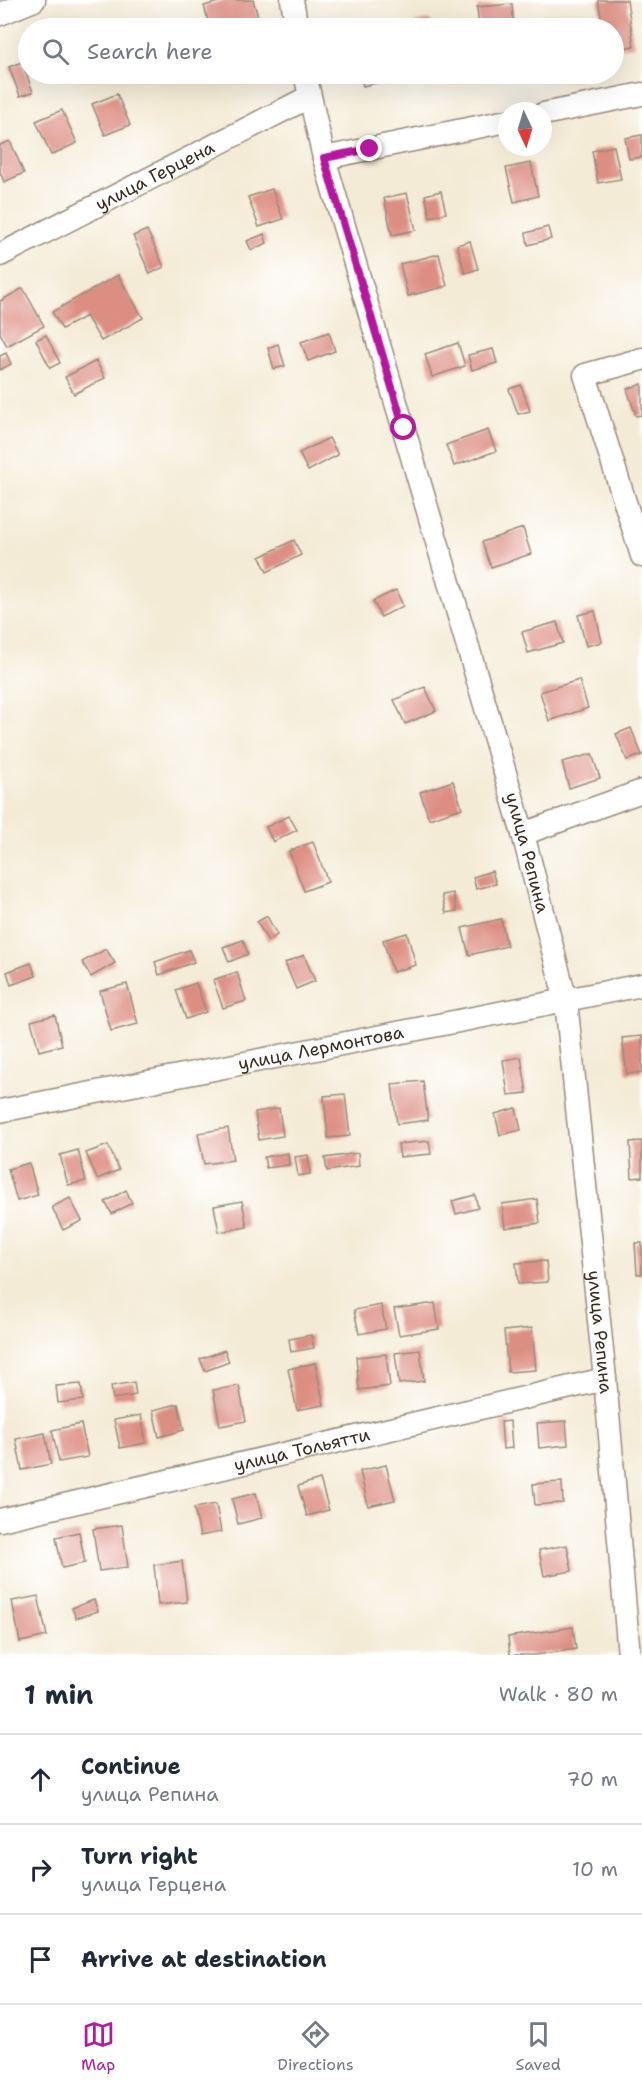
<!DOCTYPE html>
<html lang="en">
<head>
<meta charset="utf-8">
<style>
  body { margin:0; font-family:"Shantell Sans",sans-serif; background:#f6f6f7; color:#1f2937 }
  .compass { position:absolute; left:498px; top:102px; width:54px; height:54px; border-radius:50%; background:#fff; box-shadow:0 6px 24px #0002; rotate:176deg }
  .stop { position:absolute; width:18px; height:18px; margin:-14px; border:4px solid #b5179e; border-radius:50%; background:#fff }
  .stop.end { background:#b5179e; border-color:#fff; box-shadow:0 2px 6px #0008 }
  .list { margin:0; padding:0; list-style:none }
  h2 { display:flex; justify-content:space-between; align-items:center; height:78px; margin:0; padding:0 24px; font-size:26px }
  h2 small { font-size:20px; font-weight:400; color:#747a83 }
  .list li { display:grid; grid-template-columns:39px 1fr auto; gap:18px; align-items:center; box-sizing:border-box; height:90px; padding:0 24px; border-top:2px solid #e0e1e3 }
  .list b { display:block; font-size:22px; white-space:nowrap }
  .list p { margin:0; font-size:20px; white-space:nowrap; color:#747a83 }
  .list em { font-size:20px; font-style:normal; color:#747a83 }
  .icon { flex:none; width:33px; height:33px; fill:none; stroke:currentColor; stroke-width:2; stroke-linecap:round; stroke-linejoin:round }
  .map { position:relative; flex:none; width:642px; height:1655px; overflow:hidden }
  .search { position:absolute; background:#fff; box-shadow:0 6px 24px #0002; left:18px; right:18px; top:18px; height:66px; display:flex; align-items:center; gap:15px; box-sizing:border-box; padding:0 21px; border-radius:33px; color:#747a83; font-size:22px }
  .sheet { height:348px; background:#fff }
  nav { display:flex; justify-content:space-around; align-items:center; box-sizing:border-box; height:84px; border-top:2px solid #e0e1e3; background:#fff; font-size:16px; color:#747a83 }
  nav a { display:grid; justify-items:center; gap:3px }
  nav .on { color:#b5179e }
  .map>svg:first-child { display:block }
</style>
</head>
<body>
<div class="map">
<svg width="642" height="1655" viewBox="0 0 642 1655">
  <rect width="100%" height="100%" fill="#fff"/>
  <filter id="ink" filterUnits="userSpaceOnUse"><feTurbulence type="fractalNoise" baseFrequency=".0167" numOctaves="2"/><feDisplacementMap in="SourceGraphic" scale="12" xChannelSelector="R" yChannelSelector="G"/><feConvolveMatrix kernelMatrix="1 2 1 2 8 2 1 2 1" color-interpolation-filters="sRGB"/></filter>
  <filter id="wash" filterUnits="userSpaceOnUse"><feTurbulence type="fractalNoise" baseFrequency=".008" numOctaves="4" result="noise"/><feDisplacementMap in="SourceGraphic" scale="24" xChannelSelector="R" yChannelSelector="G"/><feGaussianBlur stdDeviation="1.35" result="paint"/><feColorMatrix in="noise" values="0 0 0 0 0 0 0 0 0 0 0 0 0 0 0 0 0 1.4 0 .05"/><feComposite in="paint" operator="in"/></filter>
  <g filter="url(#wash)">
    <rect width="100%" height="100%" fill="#f4ebd6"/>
    <g id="blocks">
      <g fill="#dd8e83">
        <polygon points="225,0 253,0 259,20 229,28 210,28 204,6"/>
        <polygon points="598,0 627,0 634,46 614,49 614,28 603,28"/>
        <polygon points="512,4 514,28 479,28 477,7"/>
        <polygon points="430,20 432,28 416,28 414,23"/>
        <polygon points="555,21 557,28 533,28 533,25"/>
        <polygon points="22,62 33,92 20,96 9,67"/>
        <polygon points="360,74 397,74 398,78 363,86"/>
        <polygon points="117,94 130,125 105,135 92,104"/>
        <polygon points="62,110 77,143 51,155 36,121"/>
        <polygon points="642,135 642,157 629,159 625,138"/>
        <polygon points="10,141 24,173 4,182 0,172 0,145"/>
        <polygon points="614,146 621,179 598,183 592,151"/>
        <polygon points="531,163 538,196 514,202 506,168"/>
        <polygon points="272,189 283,219 259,227 248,197"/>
        <polygon points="441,191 446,213 430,217 425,195"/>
        <polygon points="407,193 416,230 392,235 384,198"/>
        <polygon points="548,227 551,239 528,245 526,233"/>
        <polygon points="147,230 164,267 150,274 133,236"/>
        <polygon points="264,234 267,243 251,250 247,241"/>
        <polygon points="470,241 478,269 465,273 457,245"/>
        <polygon points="439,254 447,286 408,296 400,264"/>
        <polygon points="118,275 143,318 101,341 86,316 62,329 52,312"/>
        <polygon points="23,288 44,326 7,346 0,333 0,301"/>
        <polygon points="329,332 335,351 308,361 301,342"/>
        <polygon points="46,335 60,363 50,368 36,340"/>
        <polygon points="458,343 465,366 432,377 425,354"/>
        <polygon points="278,344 285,366 274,369 268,348"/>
        <polygon points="493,349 497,363 472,370 468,355"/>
        <polygon points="6,353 11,364 0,370 0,356"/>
        <polygon points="96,361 105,378 74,394 65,377"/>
        <polygon points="642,384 642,415 636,416 627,389"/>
        <polygon points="521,385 530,411 518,414 509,389"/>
        <polygon points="488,430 496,451 454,466 446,445"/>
        <polygon points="329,438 338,455 308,471 299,453"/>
        <polygon points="523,528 531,554 491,567 482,542"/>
        <polygon points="294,540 301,555 267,572 260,557"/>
        <polygon points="396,590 403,606 381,617 373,601"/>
        <polygon points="595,611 602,642 586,646 578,615"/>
        <polygon points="557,622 563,643 528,653 522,632"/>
        <polygon points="579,680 588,708 549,721 540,692"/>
        <polygon points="425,687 436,711 405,724 394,700"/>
        <polygon points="631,728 642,755 627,760 616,734"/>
        <polygon points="592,754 600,778 569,788 562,762"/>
        <polygon points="453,781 462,808 429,819 420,792"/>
        <polygon points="289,816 297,830 273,842 266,827"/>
        <polygon points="313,842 328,882 304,891 289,851"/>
        <polygon points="492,871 496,884 476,889 473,877"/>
        <polygon points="453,893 457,911 446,913 442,895"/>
        <polygon points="267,916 277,935 268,941 257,922"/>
        <polygon points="501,919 507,946 469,955 462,928"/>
        <polygon points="407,933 416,965 393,972 383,940"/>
        <polygon points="243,940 248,954 229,962 223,947"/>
        <polygon points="106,949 115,963 91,977 82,962"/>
        <polygon points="189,950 194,962 159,975 155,962"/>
        <polygon points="304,955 315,981 296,989 285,963"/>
        <polygon points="31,963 36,976 11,985 7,972"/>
        <polygon points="237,972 246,1001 223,1008 213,980"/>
        <polygon points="196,983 206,1012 186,1019 176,990"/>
        <polygon points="127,984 138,1024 111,1031 100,991"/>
        <polygon points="55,1015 62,1045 39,1051 31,1021"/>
        <polygon points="642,1036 642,1072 627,1074 622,1038"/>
        <polygon points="521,1057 527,1093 508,1095 503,1060"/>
        <polygon points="423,1081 428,1120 397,1124 392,1084"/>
        <polygon points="345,1094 350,1136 328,1138 324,1096"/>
        <polygon points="279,1108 283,1136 259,1140 255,1112"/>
        <polygon points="516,1108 521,1130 500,1135 495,1114"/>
        <polygon points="228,1128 233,1160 204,1164 198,1133"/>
        <polygon points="429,1141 431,1154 400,1157 398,1144"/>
        <polygon points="642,1141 642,1177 632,1178 630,1142"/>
        <polygon points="108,1145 119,1170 97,1179 86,1153"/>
        <polygon points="78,1150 86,1181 68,1185 60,1155"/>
        <polygon points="288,1153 289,1165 266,1168 264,1157"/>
        <polygon points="358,1153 359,1166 327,1171 325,1158"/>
        <polygon points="308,1155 310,1174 298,1176 295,1157"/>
        <polygon points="29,1163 38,1195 17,1201 8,1169"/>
        <polygon points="126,1190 132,1203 112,1214 105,1202"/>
        <polygon points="475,1195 478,1208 456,1214 452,1201"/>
        <polygon points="70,1198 82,1221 63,1230 52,1207"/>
        <polygon points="537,1199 540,1223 505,1228 502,1204"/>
        <polygon points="242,1201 247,1227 219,1232 214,1206"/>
        <polygon points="635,1243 642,1243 642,1274 637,1274"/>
        <polygon points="546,1261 548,1282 518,1284 516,1263"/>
        <polygon points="435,1303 439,1329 399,1335 394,1309"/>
        <polygon points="381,1305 386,1329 359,1334 354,1310"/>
        <polygon points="532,1328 536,1370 508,1372 504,1331"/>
        <polygon points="311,1335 314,1348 291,1352 289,1339"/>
        <polygon points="225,1350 229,1362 205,1371 200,1359"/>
        <polygon points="420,1350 424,1381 399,1384 395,1353"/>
        <polygon points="386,1354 390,1386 359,1390 356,1357"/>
        <polygon points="315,1363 324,1405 297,1410 288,1369"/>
        <polygon points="134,1382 136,1395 113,1399 111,1386"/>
        <polygon points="81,1384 83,1400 58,1403 56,1386"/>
        <polygon points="239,1386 246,1421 220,1426 213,1390"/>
        <polygon points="178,1404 184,1430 159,1437 153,1410"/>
        <polygon points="141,1415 146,1443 120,1448 114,1420"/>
        <polygon points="510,1421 512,1448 503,1449 501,1422"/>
        <polygon points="566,1421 568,1445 539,1448 537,1423"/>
        <polygon points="81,1424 88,1457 59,1462 52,1430"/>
        <polygon points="45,1433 51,1464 22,1470 16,1439"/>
        <polygon points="386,1465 395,1500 368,1506 360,1471"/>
        <polygon points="320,1479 329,1510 307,1516 298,1486"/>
        <polygon points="562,1482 563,1503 535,1505 533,1484"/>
        <polygon points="256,1493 262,1518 238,1524 232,1499"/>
        <polygon points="216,1504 221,1532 200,1536 194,1508"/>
        <polygon points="122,1525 128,1567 99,1571 93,1529"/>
        <polygon points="79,1532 85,1563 62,1568 56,1537"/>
        <polygon points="567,1545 572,1571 544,1576 539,1550"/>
        <polygon points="182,1561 187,1602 158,1605 154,1565"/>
        <polygon points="38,1596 47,1636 20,1642 12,1601"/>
        <polygon points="94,1600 98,1611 76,1618 72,1608"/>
        <polygon points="573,1627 576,1649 536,1655 510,1655 508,1637"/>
      </g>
    </g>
  </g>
  <g filter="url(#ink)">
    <use href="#blocks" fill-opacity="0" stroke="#988a7a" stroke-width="1.5"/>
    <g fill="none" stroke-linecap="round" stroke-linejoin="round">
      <g stroke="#988a7a" stroke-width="25">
        <g id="street">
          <polyline points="292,0 297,28"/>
          <polyline points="0,14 34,0"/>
          <path id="s1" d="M305 74 324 158 523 834 566 1001 605 1379 629 1655"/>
          <polyline points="543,114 642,94"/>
          <polyline points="324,158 507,121"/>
          <path id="s2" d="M0 255 309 97"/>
          <polyline points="642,359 585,375 642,556"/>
          <polyline points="523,834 642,791"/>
          <path id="s3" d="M0 1111 642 985"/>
          <path id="s4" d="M0 1520 605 1379"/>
        </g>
      </g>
      <use href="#street" stroke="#fff" stroke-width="22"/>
    </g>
  </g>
  <g fill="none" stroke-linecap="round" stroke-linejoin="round" filter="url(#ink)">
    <polyline stroke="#b5179e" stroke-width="8" points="370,149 324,158 404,428"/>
  </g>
  <g text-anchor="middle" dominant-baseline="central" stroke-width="5" stroke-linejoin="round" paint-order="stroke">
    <g font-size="18" fill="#3b2a1e" stroke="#fff">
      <text stroke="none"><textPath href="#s2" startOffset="174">улица Герцена</textPath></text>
      <text stroke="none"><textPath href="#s1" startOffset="810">улица Репина</textPath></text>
      <text stroke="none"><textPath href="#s3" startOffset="327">улица Лермонтова</textPath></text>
      <text stroke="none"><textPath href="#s1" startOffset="1296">улица Репина</textPath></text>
      <text stroke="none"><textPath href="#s4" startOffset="310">улица Тольятти</textPath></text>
    </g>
  </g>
</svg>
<svg class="compass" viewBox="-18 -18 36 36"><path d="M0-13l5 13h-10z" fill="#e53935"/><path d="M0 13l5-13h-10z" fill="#747a83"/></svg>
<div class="stop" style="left:404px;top:428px"></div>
<div class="stop end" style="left:370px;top:149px"></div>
<div class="search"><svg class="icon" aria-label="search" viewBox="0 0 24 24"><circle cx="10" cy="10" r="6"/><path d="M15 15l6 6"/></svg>Search here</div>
</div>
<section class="sheet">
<h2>1 min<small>Walk · 80 m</small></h2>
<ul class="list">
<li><svg class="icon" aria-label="ahead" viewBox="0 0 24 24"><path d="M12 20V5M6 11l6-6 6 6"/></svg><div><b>Continue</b><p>улица Репина</p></div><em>70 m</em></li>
<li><svg class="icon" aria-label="right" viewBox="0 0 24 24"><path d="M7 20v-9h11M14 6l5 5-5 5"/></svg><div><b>Turn right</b><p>улица Герцена</p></div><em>10 m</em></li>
<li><svg class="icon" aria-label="arrive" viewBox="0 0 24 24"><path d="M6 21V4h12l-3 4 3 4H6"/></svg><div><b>Arrive at destination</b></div></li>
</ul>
</section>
<nav>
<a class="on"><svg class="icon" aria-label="map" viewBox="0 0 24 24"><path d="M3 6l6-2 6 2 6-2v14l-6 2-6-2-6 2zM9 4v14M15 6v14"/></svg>Map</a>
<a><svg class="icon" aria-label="directions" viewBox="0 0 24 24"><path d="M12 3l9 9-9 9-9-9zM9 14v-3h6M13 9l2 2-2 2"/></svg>Directions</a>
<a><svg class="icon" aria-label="saved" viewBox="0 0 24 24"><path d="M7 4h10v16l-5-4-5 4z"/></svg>Saved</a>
</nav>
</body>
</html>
